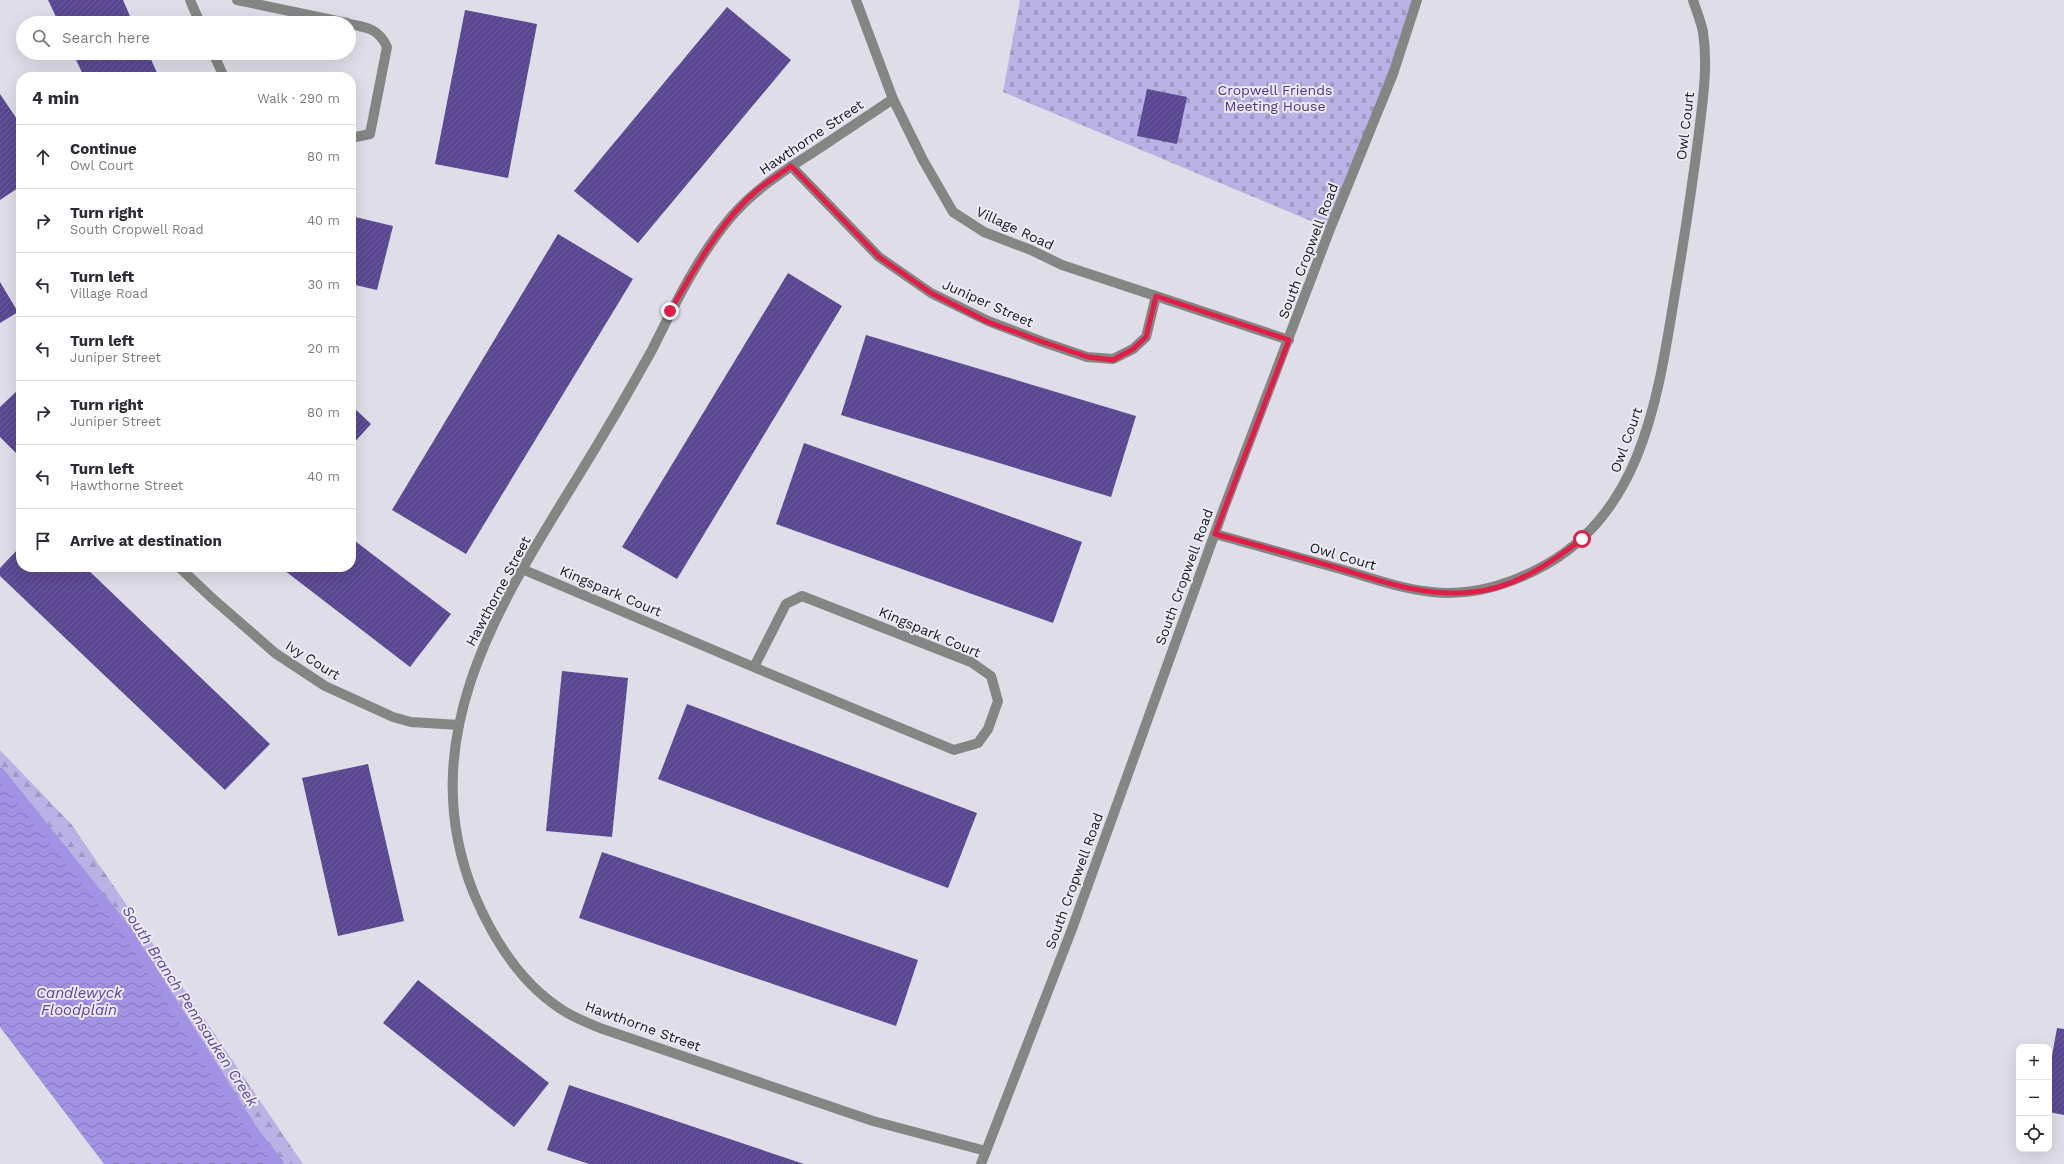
<!DOCTYPE html>
<html lang="en">
<head>
<meta charset="utf-8">
<style>
  body { margin:0; font-family:"Work Sans",sans-serif; background:#f2f2f3; color:#2b2b33 }
  .controls { position:absolute; right:12px; bottom:12px; display:grid; overflow:hidden; border-radius:8px; box-shadow:0 4px 16px #0002 }
  .controls button { width:36px; height:36px; display:grid; place-items:center; padding:0; border:0; border-bottom:1px solid #e1e1e2; background:#fff; color:#2b2b33; font:20px sans-serif }
  .stop { position:absolute; width:12px; height:12px; margin:-9px; border:3px solid #e11d48; border-radius:50%; background:#fff }
  .stop.end { background:#e11d48; border-color:#fff; box-shadow:0 1px 4px #0008 }
  .list { margin:0; padding:0; list-style:none }
  h2 { display:flex; justify-content:space-between; align-items:center; height:52px; margin:0; padding:0 16px; font-size:17px }
  h2 small { font-size:13px; font-weight:400; color:#7c7c81 }
  .list li { display:grid; grid-template-columns:26px 1fr auto; gap:12px; align-items:center; box-sizing:border-box; height:64px; padding:0 16px; border-top:1px solid #e1e1e2 }
  .list b { display:block; font-size:15px; white-space:nowrap }
  .list p { margin:0; font-size:13px; white-space:nowrap; color:#7c7c81 }
  .list em { font-size:13px; font-style:normal; color:#7c7c81 }
  .icon { flex:none; width:22px; height:22px; fill:none; stroke:currentColor; stroke-width:2; stroke-linecap:round; stroke-linejoin:round }
  .map { position:relative; flex:none; width:2064px; height:1164px; overflow:hidden }
  .search { position:absolute; background:#fff; box-shadow:0 4px 16px #0002; left:16px; top:16px; width:340px; height:44px; display:flex; align-items:center; gap:10px; box-sizing:border-box; padding:0 14px; border-radius:22px; color:#7c7c81; font-size:15px }
  .panel { position:absolute; background:#fff; box-shadow:0 4px 16px #0002; left:16px; top:72px; width:340px; height:500px; border-radius:16px }
  .map>svg:first-child { display:block }
</style>
</head>
<body>
<div class="map">
<svg width="2064" height="1164" viewBox="0 0 2064 1164">
  <defs>
    <pattern id="forest-firs" width="22" height="20" patternUnits="userSpaceOnUse"><rect width="22" height="20" fill="#bab1e4"/><path d="M5 1l3.5 6h-7zM16 11l3.5 6h-7z" fill="#9f98c3"/></pattern>
    <pattern id="cemetery-stones" width="16" height="16" patternUnits="userSpaceOnUse"><rect width="16" height="16" fill="#bab1e4"/><path d="M2 7V4a2 2 0 0 1 4 0v3zM10 15v-3a2 2 0 0 1 4 0v3z" fill="#9f98c3"/></pattern>
    <pattern id="water-waves" width="16" height="10" patternUnits="userSpaceOnUse"><rect width="16" height="10" fill="#a292e4"/><path d="M0 5q4-4 8 0t8 0" fill="none" stroke="#8376b8"/></pattern>
    <pattern id="building-hatch" width="6" height="6" patternUnits="userSpaceOnUse"><rect width="6" height="6" fill="#594792"/><path d="M-1 1l2-2M0 6l6-6M5 7l2-2" fill="none" stroke="#6c5e9a"/></pattern>
  </defs>
  <rect width="100%" height="100%" fill="#dfdde8"/>
  <polygon fill="url(#forest-firs)" points="0,750 72,825 303,1164 279,1164 254,1132 127,931 0,773"/>
  <polygon fill="url(#cemetery-stones)" points="1020,0 1417,0 1330,229 1003,92"/>
  <polygon fill="url(#water-waves)" points="0,773 127,931 254,1132 279,1164 104,1164 0,1027"/>
  <g fill="none" stroke-linecap="round" stroke-linejoin="round">
    <polyline stroke="#a292e4" stroke-width="10" points="0,773 127,931 254,1132 279,1164"/>
  </g>
  <g fill="url(#building-hatch)">
    <polygon points="48,0 123,0 133,23 59,23"/>
    <polygon points="727,7 791,60 638,243 574,191"/>
    <polygon points="465,10 537,24 508,178 435,164"/>
    <polygon points="73,53 148,53 159,77 84,77"/>
    <polygon points="1147,89 1187,97 1177,144 1137,136"/>
    <polygon points="0,94 21,125 21,186 0,200"/>
    <polygon points="351,216 393,226 377,290 351,284"/>
    <polygon points="558,234 633,279 466,554 392,510"/>
    <polygon points="788,273 842,306 677,579 622,547"/>
    <polygon points="0,282 18,312 0,323"/>
    <polygon points="866,335 1136,416 1111,497 841,415"/>
    <polygon points="21,387 21,458 0,437 0,407"/>
    <polygon points="351,405 371,424 351,446"/>
    <polygon points="804,443 1082,542 1053,623 776,524"/>
    <polygon points="351,538 451,614 410,667 280,567 351,567"/>
    <polygon points="21,546 21,567 85,567 270,744 225,790 0,576 0,568"/>
    <polygon points="562,671 628,678 612,837 546,831"/>
    <polygon points="687,704 977,813 948,888 658,779"/>
    <polygon points="368,764 404,921 338,936 302,778"/>
    <polygon points="602,852 918,960 896,1026 579,918"/>
    <polygon points="418,980 549,1083 514,1127 383,1023"/>
    <polygon points="2057,1028 2064,1029 2064,1115 2049,1112 2049,1072"/>
    <polygon points="569,1085 804,1164 589,1164 547,1150"/>
  </g>
  <g fill="none" stroke-linecap="round" stroke-linejoin="round">
    <g stroke="#828784" stroke-width="10">
      <polyline points="190,0 200,23"/>
      <polyline points="237,0 347,23"/>
      <polyline points="856,0 893,99 923,160 953,212 984,232 1031,250 1062,265 1289,340"/>
      <path d="M349 24C367 27 379 29 387 47L370 134 351 138"/>
      <polyline points="213,53 224,77"/>
      <path d="M893 99C866 117 839 135 812 153 782 172 754 190 731 217 698 256 675 304 652 350 638 375 624 400 609 425 525 570 403 717 474 894 493 939 522 985 564 1011 575 1018 588 1023 600 1028L873 1121 986 1151"/>
      <polyline points="791,166 879,257 931,293 988,321 1043,342 1087,357 1113,359 1133,349 1146,337 1156,296"/>
      <path d="M1215 534C1258 546 1301 558 1344 570 1374 579 1402 589 1432 592 1468 596 1502 587 1534 571 1648 516 1659 386 1678 275 1686 227 1693 180 1699 132 1703 99 1708 65 1703 32 1701 21 1696 10 1693 0"/>
      <polyline points="179,567 213,599 275,653 325,686 393,717 411,722 459,725"/>
      <polyline points="522,569 763,671 954,750 978,743 988,729 998,701 991,676 971,662 802,596 786,604 754,667"/>
    </g>
    <polyline stroke="#828784" stroke-width="10" points="981,1164 1072,929 1224,508 1330,229 1393,74 1417,0"/>
  </g>
  <g fill="none" stroke-linecap="round" stroke-linejoin="round">
    <path stroke="#e11d48" stroke-width="5" d="M670 311C695 269 719 223 756 191 767 182 780 174 791 166L879 257 931 293 988 322 1043 342 1088 357 1113 360 1133 349 1146 337 1156 296 1289 340 1215 534C1257 545 1299 557 1341 569 1385 582 1424 597 1472 592 1513 589 1551 563 1582 539"/>
  </g>
  <g text-anchor="middle" dominant-baseline="central" stroke-width="4" stroke-linejoin="round" paint-order="stroke">
    <g font-size="14" fill="#4f3292" stroke="#eceaf5">
      <text x="1275" y="90">Cropwell Friends<tspan x="1275" dy="16">Meeting House</tspan></text>
    </g>
    <g font-size="14" fill="#19191c" stroke="#eceaf5">
      <text transform="translate(1685 126) rotate(-83)">Owl Court</text>
      <text transform="translate(811 137) rotate(-34)">Hawthorne Street</text>
      <text transform="translate(1015 228) rotate(25)">Village Road</text>
      <text transform="translate(1308 251) rotate(-69)">South Cropwell Road</text>
      <text transform="translate(988 303) rotate(24)">Juniper Street</text>
      <text transform="translate(1626 440) rotate(-70)">Owl Court</text>
      <text transform="translate(1343 556) rotate(16)">Owl Court</text>
      <text transform="translate(1184 577) rotate(-70)">South Cropwell Road</text>
      <text transform="translate(498 591) rotate(-62)">Hawthorne Street</text>
      <text transform="translate(611 591) rotate(23)">Kingspark Court</text>
      <text transform="translate(930 632) rotate(23)">Kingspark Court</text>
      <text transform="translate(313 660) rotate(32)">Ivy Court</text>
      <text transform="translate(1074 881) rotate(-70)">South Cropwell Road</text>
      <text transform="translate(643 1026) rotate(20)">Hawthorne Street</text>
    </g>
    <g font-size="15" font-style="italic" fill="#5c41a1" stroke="#eceaf5">
      <text x="79" y="993">Candlewyck<tspan x="79" dy="17">Floodplain</tspan></text>
      <text transform="translate(190 1006) rotate(57)">South Branch Pennsauken Creek</text>
    </g>
  </g>
</svg>
<div class="controls">
<button>+</button>
<button>−</button>
<button><svg class="icon" aria-label="locate" viewBox="0 0 24 24"><circle cx="12" cy="12" r="6"/><path d="M12 2v4M12 18v4M2 12h4M18 12h4"/></svg></button>
</div>
<div class="stop" style="left:1582px;top:539px"></div>
<div class="stop end" style="left:670px;top:311px"></div>
<div class="search"><svg class="icon" aria-label="search" viewBox="0 0 24 24"><circle cx="10" cy="10" r="6"/><path d="M15 15l6 6"/></svg>Search here</div>
<section class="panel">
<h2>4 min<small>Walk · 290 m</small></h2>
<ul class="list">
<li><svg class="icon" aria-label="ahead" viewBox="0 0 24 24"><path d="M12 20V5M6 11l6-6 6 6"/></svg><div><b>Continue</b><p>Owl Court</p></div><em>80 m</em></li>
<li><svg class="icon" aria-label="right" viewBox="0 0 24 24"><path d="M7 20v-9h11M14 6l5 5-5 5"/></svg><div><b>Turn right</b><p>South Cropwell Road</p></div><em>40 m</em></li>
<li><svg class="icon" aria-label="left" viewBox="0 0 24 24"><path d="M17 20v-9H6M10 6l-5 5 5 5"/></svg><div><b>Turn left</b><p>Village Road</p></div><em>30 m</em></li>
<li><svg class="icon" aria-label="left" viewBox="0 0 24 24"><path d="M17 20v-9H6M10 6l-5 5 5 5"/></svg><div><b>Turn left</b><p>Juniper Street</p></div><em>20 m</em></li>
<li><svg class="icon" aria-label="right" viewBox="0 0 24 24"><path d="M7 20v-9h11M14 6l5 5-5 5"/></svg><div><b>Turn right</b><p>Juniper Street</p></div><em>80 m</em></li>
<li><svg class="icon" aria-label="left" viewBox="0 0 24 24"><path d="M17 20v-9H6M10 6l-5 5 5 5"/></svg><div><b>Turn left</b><p>Hawthorne Street</p></div><em>40 m</em></li>
<li><svg class="icon" aria-label="arrive" viewBox="0 0 24 24"><path d="M6 21V4h12l-3 4 3 4H6"/></svg><div><b>Arrive at destination</b></div></li>
</ul>
</section>
</div>
</body>
</html>
